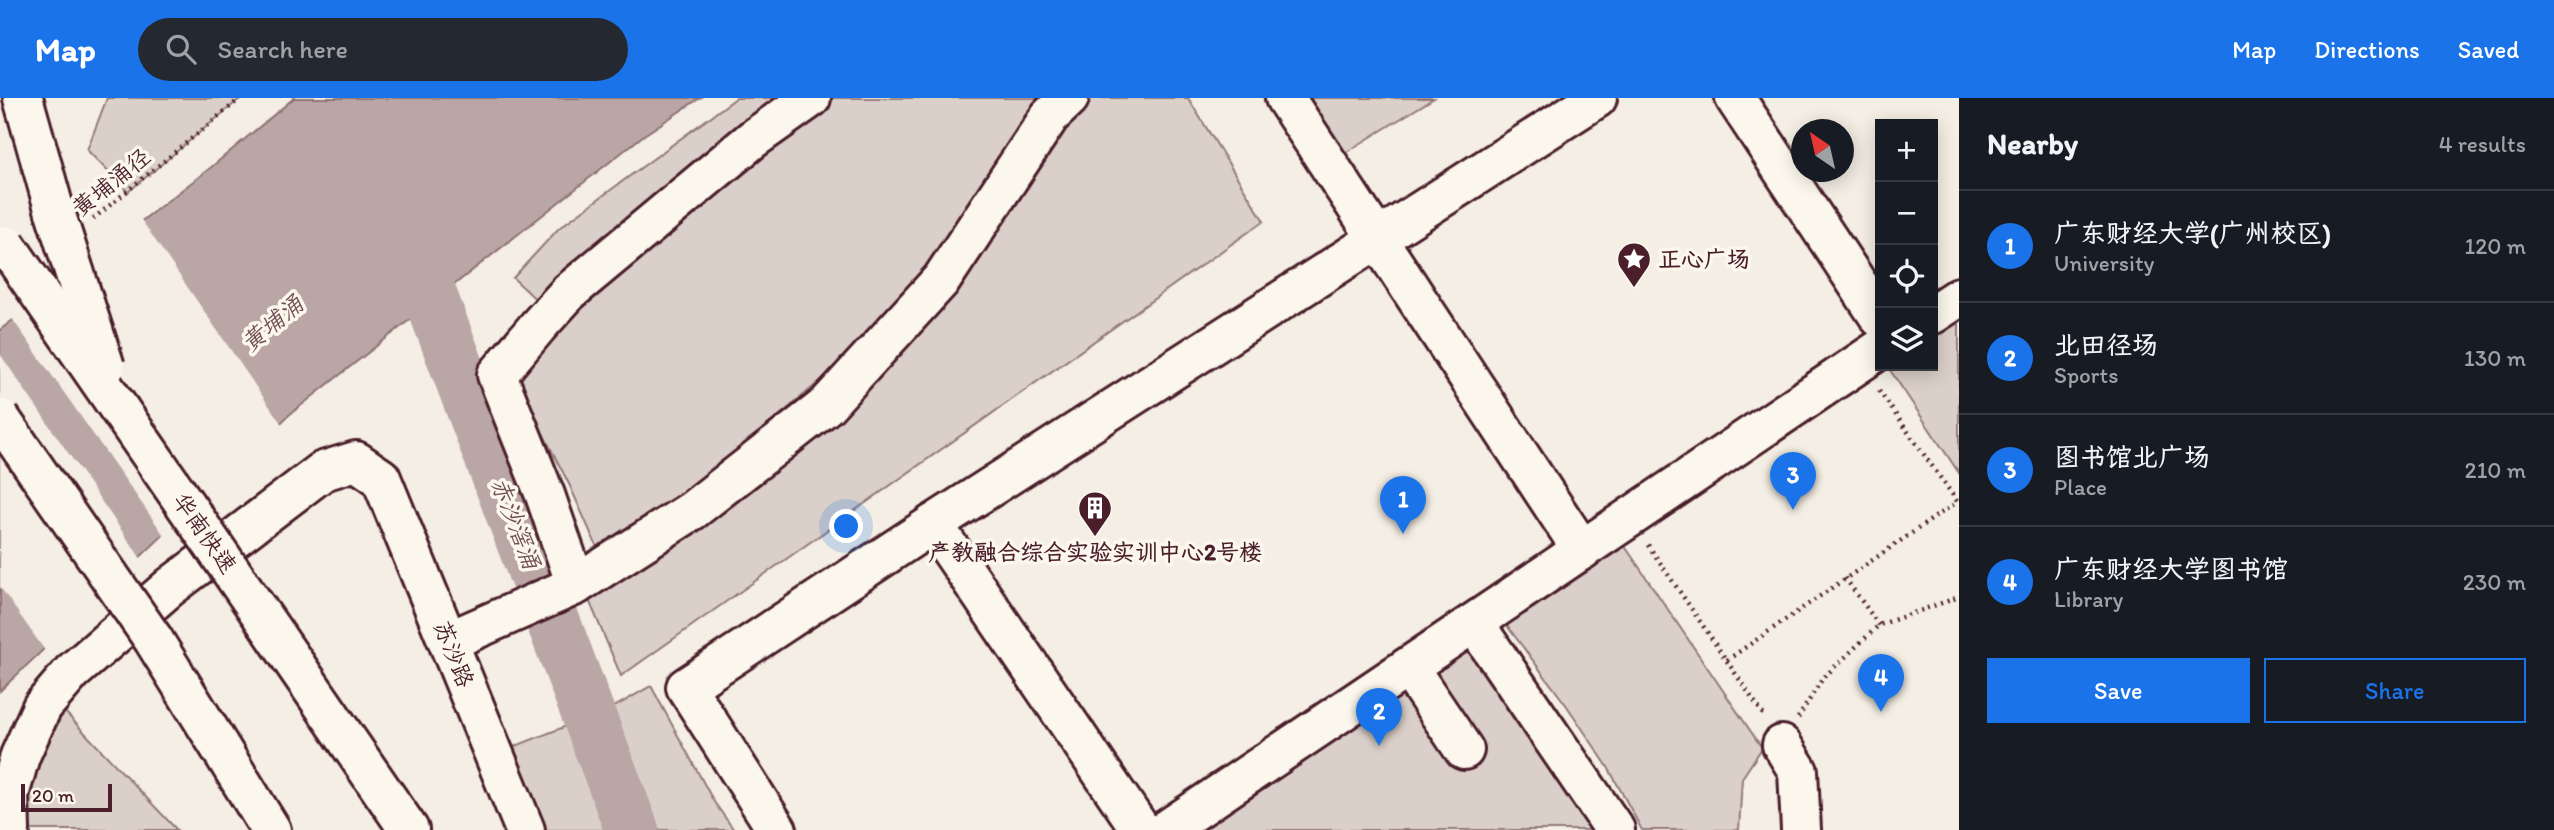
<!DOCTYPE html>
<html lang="en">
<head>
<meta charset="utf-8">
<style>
  body { margin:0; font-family:Itim,"LXGW WenKai TC",sans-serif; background:#242831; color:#f1f3f6 }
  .controls { position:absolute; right:21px; top:21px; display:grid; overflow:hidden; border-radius:0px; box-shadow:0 4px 18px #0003 }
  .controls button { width:63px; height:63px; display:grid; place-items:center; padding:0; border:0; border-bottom:2px solid #363941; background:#171b24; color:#f1f3f6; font:35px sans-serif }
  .compass { position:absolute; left:1791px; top:21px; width:63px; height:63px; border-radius:50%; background:#171b24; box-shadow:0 4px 18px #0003; rotate:326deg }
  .scale { position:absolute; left:21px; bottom:18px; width:91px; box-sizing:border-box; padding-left:7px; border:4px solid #4a1f2b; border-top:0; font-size:19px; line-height:24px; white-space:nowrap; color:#4a1f2b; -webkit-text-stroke:5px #fbf7ec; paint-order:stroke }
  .you { position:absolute; left:847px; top:429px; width:24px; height:24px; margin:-18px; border:5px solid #fff; border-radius:50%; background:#1a73e8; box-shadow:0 0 0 10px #1a73e833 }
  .badge { display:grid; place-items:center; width:46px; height:46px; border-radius:50%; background:#1a73e8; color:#fff; font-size:23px; font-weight:700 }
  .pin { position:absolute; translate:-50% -58px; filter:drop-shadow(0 2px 4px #0008) }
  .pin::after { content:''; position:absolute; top:37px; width:24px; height:21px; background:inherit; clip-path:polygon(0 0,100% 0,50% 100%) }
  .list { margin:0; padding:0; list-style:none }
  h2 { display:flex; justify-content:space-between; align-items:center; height:91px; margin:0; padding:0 28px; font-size:30px }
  h2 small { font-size:23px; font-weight:400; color:#9ea1a6 }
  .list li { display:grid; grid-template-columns:46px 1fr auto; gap:21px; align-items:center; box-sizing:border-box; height:112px; padding:0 28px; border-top:2px solid #363941 }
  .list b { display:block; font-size:26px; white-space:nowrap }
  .list p { margin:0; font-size:23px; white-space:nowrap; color:#9ea1a6 }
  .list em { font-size:23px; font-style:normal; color:#9ea1a6 }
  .actions { display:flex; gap:14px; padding:21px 28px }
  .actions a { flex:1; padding:16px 0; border:2px solid #1a73e8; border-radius:0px; text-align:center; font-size:24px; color:#1a73e8 }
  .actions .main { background:#1a73e8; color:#fff }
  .icon { flex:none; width:38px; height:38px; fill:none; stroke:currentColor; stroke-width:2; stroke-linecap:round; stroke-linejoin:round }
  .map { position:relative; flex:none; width:1959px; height:732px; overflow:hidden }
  header { display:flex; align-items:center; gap:42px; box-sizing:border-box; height:98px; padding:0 35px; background:#1a73e8; color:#fff }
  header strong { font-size:33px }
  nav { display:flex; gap:38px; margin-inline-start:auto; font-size:24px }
  .search { width:490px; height:63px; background:#242831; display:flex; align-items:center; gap:18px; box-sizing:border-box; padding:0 24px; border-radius:38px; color:#9ea1a6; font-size:26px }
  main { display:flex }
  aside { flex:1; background:#171b24 }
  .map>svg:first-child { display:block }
</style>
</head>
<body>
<header>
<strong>Map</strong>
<div class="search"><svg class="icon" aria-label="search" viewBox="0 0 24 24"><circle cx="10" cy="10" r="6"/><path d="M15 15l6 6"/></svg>Search here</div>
<nav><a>Map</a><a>Directions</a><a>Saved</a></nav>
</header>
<main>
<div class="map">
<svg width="1959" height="732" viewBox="0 0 1959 732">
  <rect width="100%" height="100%" fill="#f4eee4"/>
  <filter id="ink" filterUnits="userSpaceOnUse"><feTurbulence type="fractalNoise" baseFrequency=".0143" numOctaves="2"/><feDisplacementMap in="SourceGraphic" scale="14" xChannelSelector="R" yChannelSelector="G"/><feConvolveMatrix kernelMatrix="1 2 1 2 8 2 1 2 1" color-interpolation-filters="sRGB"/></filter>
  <g filter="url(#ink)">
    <g fill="#dbd0c9" stroke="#92787a" stroke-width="2">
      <polygon points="107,0 241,0 128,94 87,52"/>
      <polygon points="736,0 786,0 544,209 513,180 559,130"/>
      <polygon points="822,0 1060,0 888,225 698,387 601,458 570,388 517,285 544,245 579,204"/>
      <polygon points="1089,0 1188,0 1264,123 621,578 589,502 836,309 1062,23"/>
      <polygon points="1310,0 1434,0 1345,55"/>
      <polygon points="1959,222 1959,375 1888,269 1933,268 1933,240"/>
      <polygon points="1620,441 1762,650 1742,680 1739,732 1642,732 1608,669 1567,608 1502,521"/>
      <polygon points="1464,553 1472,556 1591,732 1197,732 1400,595 1404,596 1447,663 1464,652 1434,574"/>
      <polygon points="651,588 714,704 734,732 655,732 604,615"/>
      <polygon points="64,613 177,732 19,732 15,709"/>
      <polygon points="574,625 617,732 541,732 513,649"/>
    </g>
    <polygon fill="#baa7a5" stroke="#8d7174" stroke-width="2" points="294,0 700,0 644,37 289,317 0,593 0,232 209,71"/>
    <g fill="#f4eee4">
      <polygon points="140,120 283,328 166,440 11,219"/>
      <polygon points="0,256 142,462 46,554 0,489"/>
    </g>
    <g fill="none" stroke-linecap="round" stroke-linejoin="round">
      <polyline stroke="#baa7a5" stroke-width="54" points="407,136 632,732"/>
      <g stroke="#4a1f2b" stroke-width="44">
        <g id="minor">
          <polyline points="811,0 753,41 569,194 538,228 497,277 545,397 576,487 693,412 826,308 942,181 1050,18 1069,0"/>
          <polyline points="1285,0 1582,452"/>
          <polyline points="1735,0 1880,220"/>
          <polyline points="1933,216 1959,199"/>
          <polyline points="933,426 1141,732"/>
          <polyline points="1474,525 1615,732"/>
          <polyline points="449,543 576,487"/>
          <polyline points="1408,569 1464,652"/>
          <polyline points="1782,647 1798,673 1801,732"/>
          <polyline points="10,732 9,697 20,658 42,609 72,574 170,489 323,373 356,363 381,380 525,732"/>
          <polyline points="777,732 686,589 933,426 1597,0"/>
          <polyline points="1166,732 1880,251"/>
        </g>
      </g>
      <g stroke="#4a1f2b" stroke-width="44">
        <g id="highway">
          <polyline points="23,0 55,114"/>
          <polyline points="231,473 409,732"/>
          <polyline points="153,541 271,732"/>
        </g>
      </g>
      <g stroke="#4a1f2b" stroke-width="4.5" stroke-dasharray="2 5" stroke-linecap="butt">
        <polyline points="93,121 241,0"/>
        <polyline points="1879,293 1959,406"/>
        <polyline points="1648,447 1765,619"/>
        <polyline points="1845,480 1879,527"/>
        <polyline points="1727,562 1957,404"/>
        <polyline points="1798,620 1823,580 1879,527 1959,499"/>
      </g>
      <use href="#minor" stroke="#fbf7ec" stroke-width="38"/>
      <use href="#highway" stroke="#fbf7ec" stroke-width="38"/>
      <g stroke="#4a1f2b" stroke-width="44" stroke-linecap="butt">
        <g id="highway-bridge">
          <polyline points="55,114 105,269"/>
          <polyline points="6,147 231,473"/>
          <polyline points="0,320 153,541"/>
        </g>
      </g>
      <use href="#highway-bridge" stroke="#fbf7ec" stroke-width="38"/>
    </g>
  </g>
  <defs>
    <g id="sight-pin" transform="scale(1.75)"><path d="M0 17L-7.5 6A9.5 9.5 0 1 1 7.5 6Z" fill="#4a1f2b" stroke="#fbf7ec"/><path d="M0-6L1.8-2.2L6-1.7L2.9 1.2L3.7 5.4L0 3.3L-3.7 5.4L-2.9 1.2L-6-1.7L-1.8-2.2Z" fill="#fff"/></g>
    <g id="building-pin" transform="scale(1.75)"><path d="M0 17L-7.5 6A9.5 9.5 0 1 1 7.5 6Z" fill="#4a1f2b" stroke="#fbf7ec"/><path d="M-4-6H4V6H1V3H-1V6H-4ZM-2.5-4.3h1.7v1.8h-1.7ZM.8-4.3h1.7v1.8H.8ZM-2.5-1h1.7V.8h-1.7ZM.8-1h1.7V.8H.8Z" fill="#fff"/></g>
  </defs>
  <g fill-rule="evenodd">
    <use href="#sight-pin" x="1634" y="161"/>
    <use href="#building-pin" x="1095" y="410"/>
  </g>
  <g text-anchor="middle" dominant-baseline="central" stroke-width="7" stroke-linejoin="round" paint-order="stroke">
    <g font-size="23" fill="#4a1f2b" stroke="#fbf7ec">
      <text transform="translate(111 84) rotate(-39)">黄埔涌径</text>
      <text transform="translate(205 435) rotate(55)">华南快速</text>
      <text transform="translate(454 556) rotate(68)">苏沙路</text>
    </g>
    <g font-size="23" font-weight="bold" fill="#4a1f2b" stroke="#fbf7ec" text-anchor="start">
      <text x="1658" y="161">正心广场</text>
      <text x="1095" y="454" text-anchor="middle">产教融合综合实验实训中心2号楼</text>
    </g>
    <g font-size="24" font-style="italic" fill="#714f56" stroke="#fbf7ec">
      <text transform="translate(272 225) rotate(-40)">黄埔涌</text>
      <text transform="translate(516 425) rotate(69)">赤沙滘涌</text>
    </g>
  </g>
</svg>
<div class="controls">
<button>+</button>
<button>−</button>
<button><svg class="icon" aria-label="locate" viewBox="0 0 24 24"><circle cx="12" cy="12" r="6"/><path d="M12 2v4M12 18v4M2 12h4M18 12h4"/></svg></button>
<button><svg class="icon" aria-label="layers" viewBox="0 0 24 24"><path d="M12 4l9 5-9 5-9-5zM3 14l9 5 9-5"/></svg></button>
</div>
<svg class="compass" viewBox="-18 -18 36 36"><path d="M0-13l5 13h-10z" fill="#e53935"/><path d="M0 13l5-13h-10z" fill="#9ea1a6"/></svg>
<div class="scale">20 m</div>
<div class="you"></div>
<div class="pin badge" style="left:1403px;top:436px">1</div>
<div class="pin badge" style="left:1379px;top:648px">2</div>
<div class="pin badge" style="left:1793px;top:412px">3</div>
<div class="pin badge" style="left:1881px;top:614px">4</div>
</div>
<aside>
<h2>Nearby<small>4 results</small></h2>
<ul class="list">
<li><span class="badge">1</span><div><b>广东财经大学(广州校区)</b><p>University</p></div><em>120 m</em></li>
<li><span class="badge">2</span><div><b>北田径场</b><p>Sports</p></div><em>130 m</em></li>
<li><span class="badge">3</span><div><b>图书馆北广场</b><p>Place</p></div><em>210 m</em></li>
<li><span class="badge">4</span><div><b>广东财经大学图书馆</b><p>Library</p></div><em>230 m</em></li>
</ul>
<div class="actions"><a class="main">Save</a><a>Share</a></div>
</aside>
</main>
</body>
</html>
